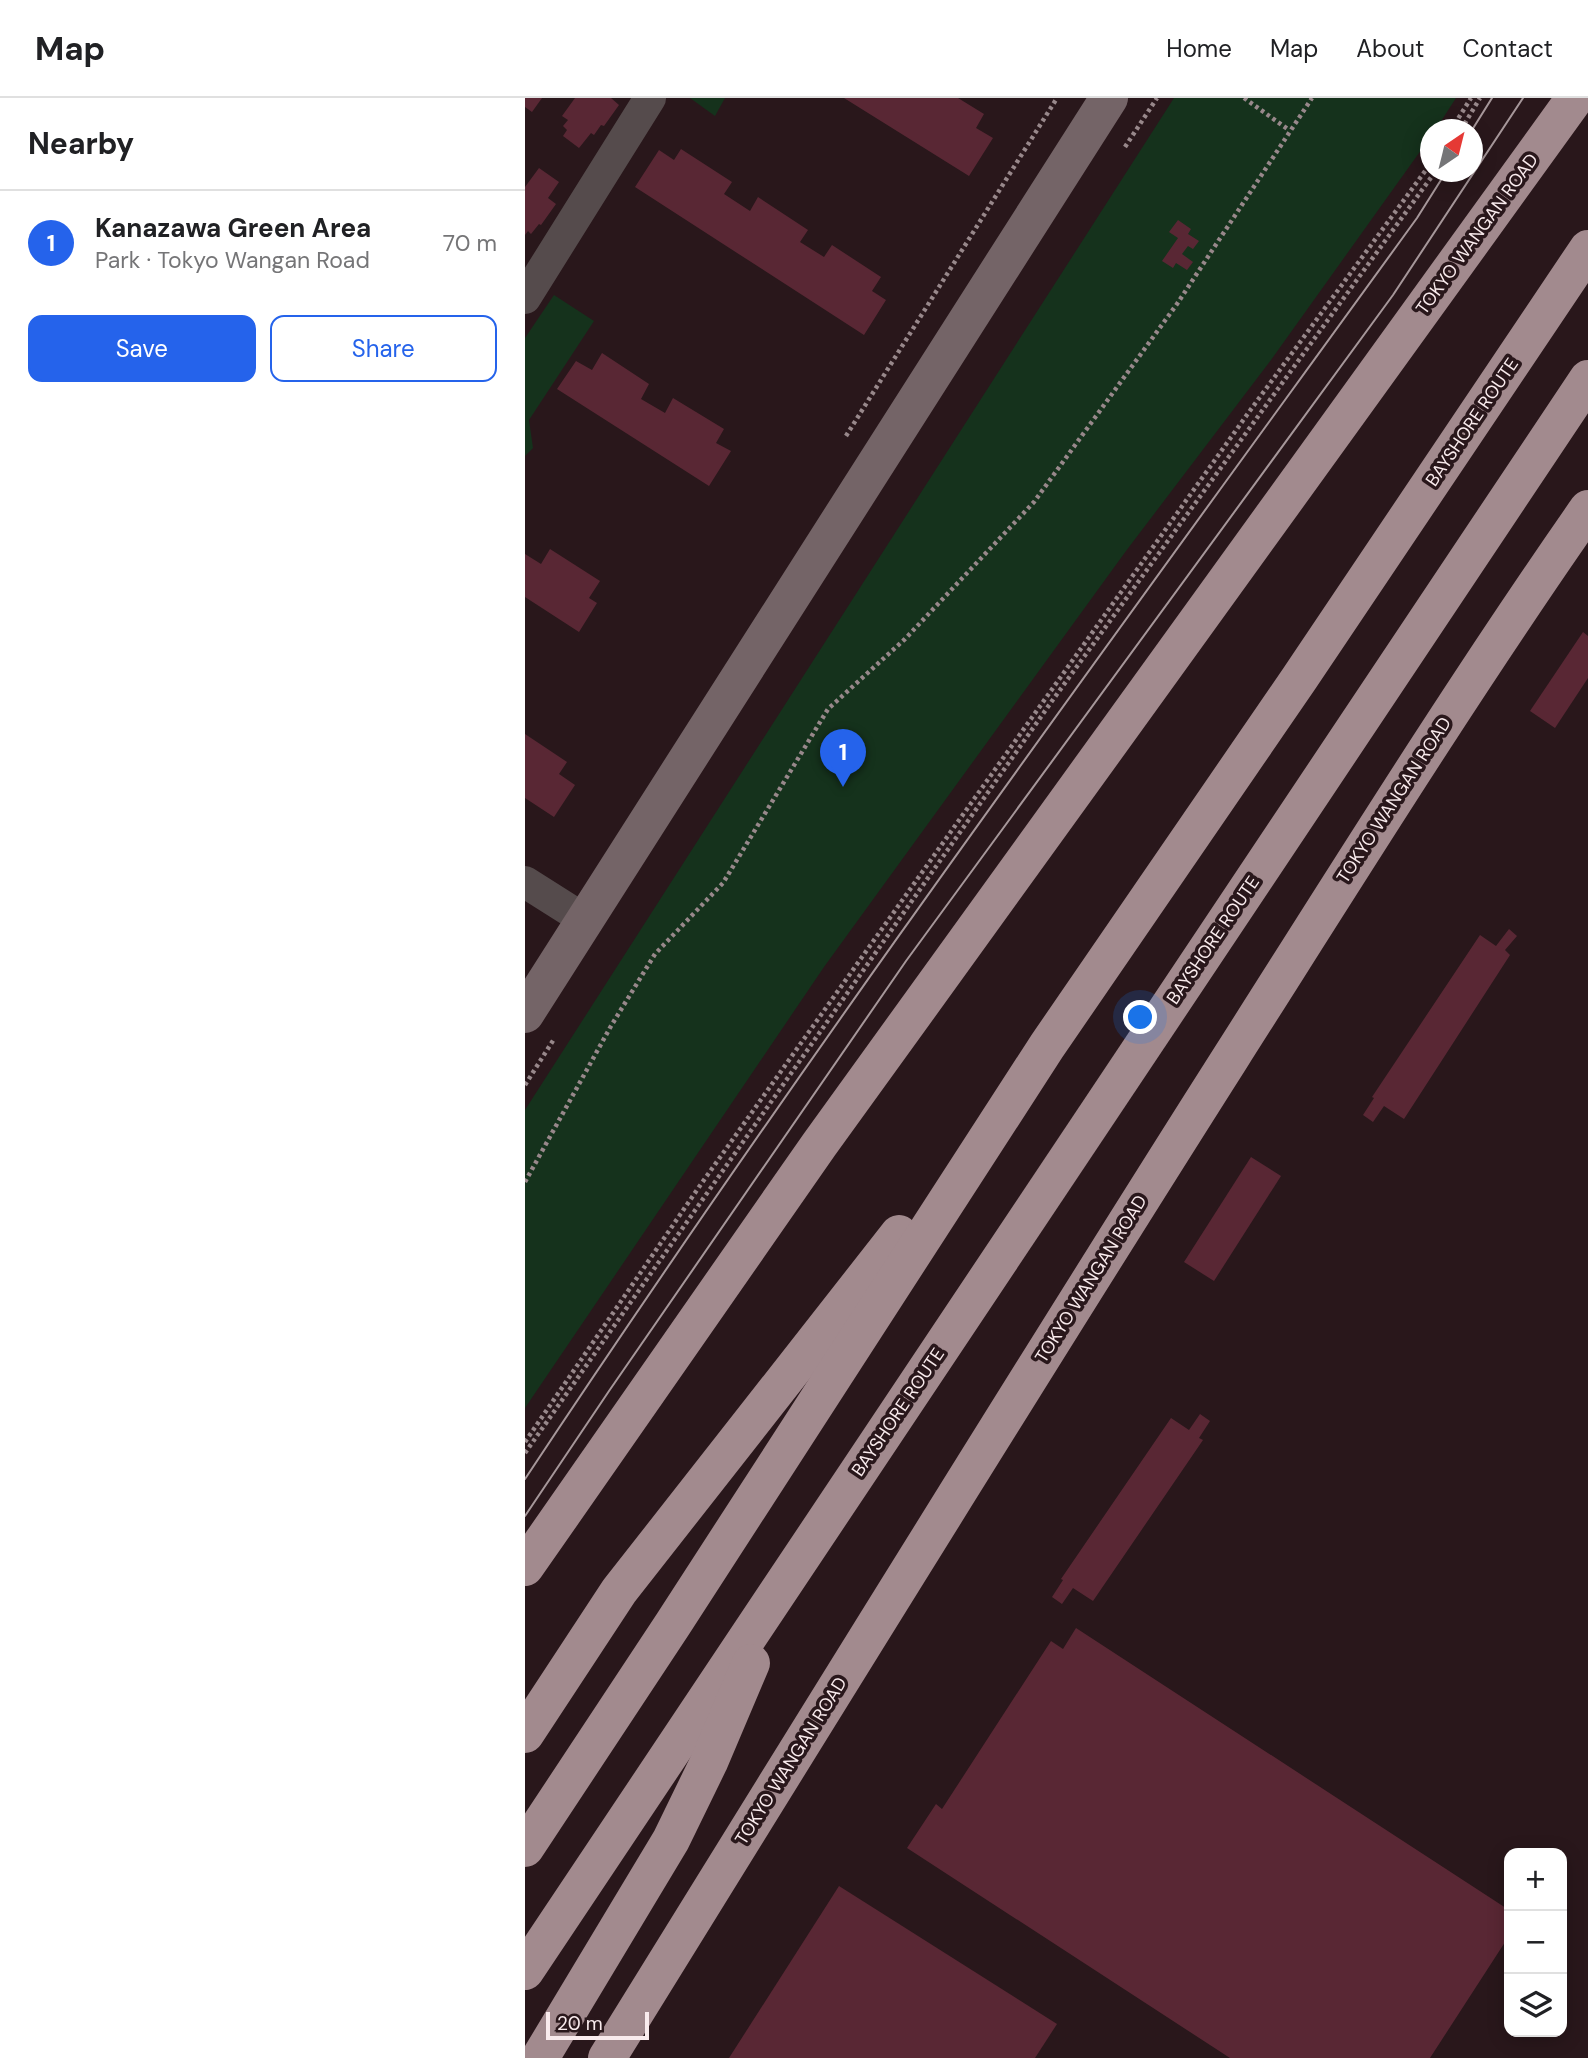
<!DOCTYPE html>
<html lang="en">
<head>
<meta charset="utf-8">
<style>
  body { margin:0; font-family:"DM Sans",sans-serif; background:#f6f6f6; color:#202124 }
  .controls { position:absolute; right:21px; bottom:21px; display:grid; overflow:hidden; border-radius:14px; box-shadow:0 4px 18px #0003 }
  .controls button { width:63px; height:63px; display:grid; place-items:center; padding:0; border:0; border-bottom:2px solid #e0e0e0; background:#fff; color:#202124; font:35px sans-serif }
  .compass { position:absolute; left:895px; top:21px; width:63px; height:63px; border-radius:50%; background:#fff; box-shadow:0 4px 18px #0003; rotate:35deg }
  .scale { position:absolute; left:21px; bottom:18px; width:103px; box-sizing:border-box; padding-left:7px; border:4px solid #f9ebed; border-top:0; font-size:19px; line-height:24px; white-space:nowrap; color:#f9ebed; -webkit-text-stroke:5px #29171b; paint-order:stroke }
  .you { position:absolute; left:616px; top:920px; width:24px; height:24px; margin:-18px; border:5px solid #fff; border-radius:50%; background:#1a73e8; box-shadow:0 0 0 10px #1a73e833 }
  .badge { display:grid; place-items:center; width:46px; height:46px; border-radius:50%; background:#2563eb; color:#fff; font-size:23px; font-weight:700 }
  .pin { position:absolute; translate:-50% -58px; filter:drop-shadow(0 2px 4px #0008) }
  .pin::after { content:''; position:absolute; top:37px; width:24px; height:21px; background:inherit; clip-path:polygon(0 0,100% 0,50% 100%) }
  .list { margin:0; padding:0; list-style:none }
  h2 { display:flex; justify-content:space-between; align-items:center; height:91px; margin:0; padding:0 28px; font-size:30px }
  h2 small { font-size:23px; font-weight:400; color:#757577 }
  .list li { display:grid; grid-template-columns:46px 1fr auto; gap:21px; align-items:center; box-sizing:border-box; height:105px; padding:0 28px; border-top:2px solid #e0e0e0 }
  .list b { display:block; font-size:26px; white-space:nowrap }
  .list p { margin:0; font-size:23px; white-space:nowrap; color:#757577 }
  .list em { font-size:23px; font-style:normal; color:#757577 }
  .actions { display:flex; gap:14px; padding:21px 28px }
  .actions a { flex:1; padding:16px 0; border:2px solid #2563eb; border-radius:14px; text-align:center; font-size:24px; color:#2563eb }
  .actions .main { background:#2563eb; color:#fff }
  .icon { flex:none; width:38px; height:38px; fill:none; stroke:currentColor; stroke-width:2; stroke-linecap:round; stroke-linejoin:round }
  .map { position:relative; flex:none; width:1063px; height:1960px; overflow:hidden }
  header { display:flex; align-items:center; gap:42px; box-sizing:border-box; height:98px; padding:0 35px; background:#fff; border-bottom:2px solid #e0e0e0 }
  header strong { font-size:33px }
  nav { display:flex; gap:38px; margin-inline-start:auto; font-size:24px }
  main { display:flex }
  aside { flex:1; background:#fff }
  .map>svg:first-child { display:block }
</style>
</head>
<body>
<header>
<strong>Map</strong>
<nav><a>Home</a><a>Map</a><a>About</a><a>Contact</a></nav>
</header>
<main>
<aside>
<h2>Nearby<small></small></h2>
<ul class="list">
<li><span class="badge">1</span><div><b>Kanazawa Green Area</b><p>Park · Tokyo Wangan Road</p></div><em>70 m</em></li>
</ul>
<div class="actions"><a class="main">Save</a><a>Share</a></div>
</aside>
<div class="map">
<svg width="1063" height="1960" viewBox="0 0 1063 1960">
  <rect width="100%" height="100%" fill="#29171b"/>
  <g fill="#15321c">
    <polygon points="165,0 200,0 190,18"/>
    <polygon points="649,0 931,0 911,31 906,32 904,41 746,262 601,453 299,869 0,1310 0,1012"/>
    <polygon points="29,197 69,223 4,322 8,350 0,358 0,240"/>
  </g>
  <g fill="#592734">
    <polygon points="0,0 17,0 7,14 0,9"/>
    <polygon points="50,0 86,0 94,7 79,28 76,27 69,37 66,35 54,50 38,38 42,32 38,28 43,22 37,18"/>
    <polygon points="319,0 433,0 459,16 451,30 468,40 444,78"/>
    <polygon points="156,51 207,84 199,96 225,113 233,99 283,132 275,144 299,159 307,147 356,179 347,193 361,202 339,237 110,89 134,52 149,62"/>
    <polygon points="14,70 34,84 23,100 31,106 16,127 14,126 6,136 3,133 0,137 0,89"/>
    <polygon points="653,122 666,131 663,136 674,143 668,151 663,148 657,156 668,164 662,172 651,165 648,170 637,163 653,140 644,134"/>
    <polygon points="77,255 124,286 116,301 140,315 148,300 199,331 191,345 206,353 184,388 32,291 51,263 67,272"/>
    <polygon points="25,451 75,483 64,500 72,505 54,534 0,499 0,456 16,466"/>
    <polygon points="1058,534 1063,538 1063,580 1030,630 1005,613"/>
    <polygon points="0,636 42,664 34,676 50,687 29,719 0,700"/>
    <polygon points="984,831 992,838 980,852 985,857 879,1021 859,1008 848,1024 838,1017 849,1000 847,999 955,837 971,848"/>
    <polygon points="726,1059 756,1078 689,1183 659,1164"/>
    <polygon points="675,1316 685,1323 674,1340 678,1342 568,1503 548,1490 537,1506 527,1499 538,1482 536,1481 646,1320 664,1332"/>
    <polygon points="551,1530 984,1812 984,1838 905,1960 705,1960 382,1750 411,1706 417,1711 526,1543 538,1551"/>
    <polygon points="314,1788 532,1926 510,1960 204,1960"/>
  </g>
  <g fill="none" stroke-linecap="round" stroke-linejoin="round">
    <g stroke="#98888b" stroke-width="4.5" stroke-dasharray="3.5 3.5" stroke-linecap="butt">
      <polyline points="719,0 764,32"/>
      <polyline points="926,32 946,0"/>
      <polyline points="936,32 955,0"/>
      <polyline points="600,49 632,0"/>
      <polyline points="321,338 532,0"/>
      <polyline points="0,987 29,941"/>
      <polyline points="0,1084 86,928 130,856 198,785 303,611 380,541 509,404 652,206 787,0"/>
      <polyline points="0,1344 174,1089 459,687 724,314 906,65"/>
      <polyline points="0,1355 527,603 910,74"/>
    </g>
    <g stroke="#554b4c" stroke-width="32">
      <polyline points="0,200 125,0"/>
      <polyline points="0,784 60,822"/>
    </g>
    <polyline stroke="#746467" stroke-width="38" points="0,916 584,0"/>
    <g stroke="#a28a8e" stroke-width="38">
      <polyline points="0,1469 294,1047 1050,0"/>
      <polyline points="0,1636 94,1493 374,1136"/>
      <polyline points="0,1750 148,1526 522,948 774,581 1063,151"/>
      <polyline points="0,1873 1063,281"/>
      <polyline points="15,1960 146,1742 184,1664 226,1565"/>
      <path d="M82 1960C289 1626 495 1291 706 959 823 775 938 590 1063 411"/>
    </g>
    <g stroke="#a6979a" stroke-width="2">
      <polyline points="947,32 967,0"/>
      <path d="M0 1381C284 952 590 537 892 120L921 74"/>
      <polyline points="0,1418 84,1293 381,863 868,197 998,0"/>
    </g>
  </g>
  <g text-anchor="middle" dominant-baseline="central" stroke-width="7" stroke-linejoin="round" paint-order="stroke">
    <g font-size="18" fill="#f9ebed" stroke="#29171b">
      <text transform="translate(952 136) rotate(-54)">TOKYO WANGAN ROAD</text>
      <text transform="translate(947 324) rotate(-56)">BAYSHORE ROUTE</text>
      <text transform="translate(869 702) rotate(-57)">TOKYO WANGAN ROAD</text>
      <text transform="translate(688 842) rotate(-56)">BAYSHORE ROUTE</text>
      <text transform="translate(566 1181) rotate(-58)">TOKYO WANGAN ROAD</text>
      <text transform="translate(373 1314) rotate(-56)">BAYSHORE ROUTE</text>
      <text transform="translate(266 1663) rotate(-58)">TOKYO WANGAN ROAD</text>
    </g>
  </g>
</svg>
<div class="controls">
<button>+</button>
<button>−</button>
<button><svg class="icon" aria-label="layers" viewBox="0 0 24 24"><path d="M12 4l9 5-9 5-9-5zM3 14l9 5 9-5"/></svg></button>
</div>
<svg class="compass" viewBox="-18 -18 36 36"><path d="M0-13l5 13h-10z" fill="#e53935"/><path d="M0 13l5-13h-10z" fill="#757577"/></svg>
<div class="scale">20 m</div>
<div class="you"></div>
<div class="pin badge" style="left:318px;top:689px">1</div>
</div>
</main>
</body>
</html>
